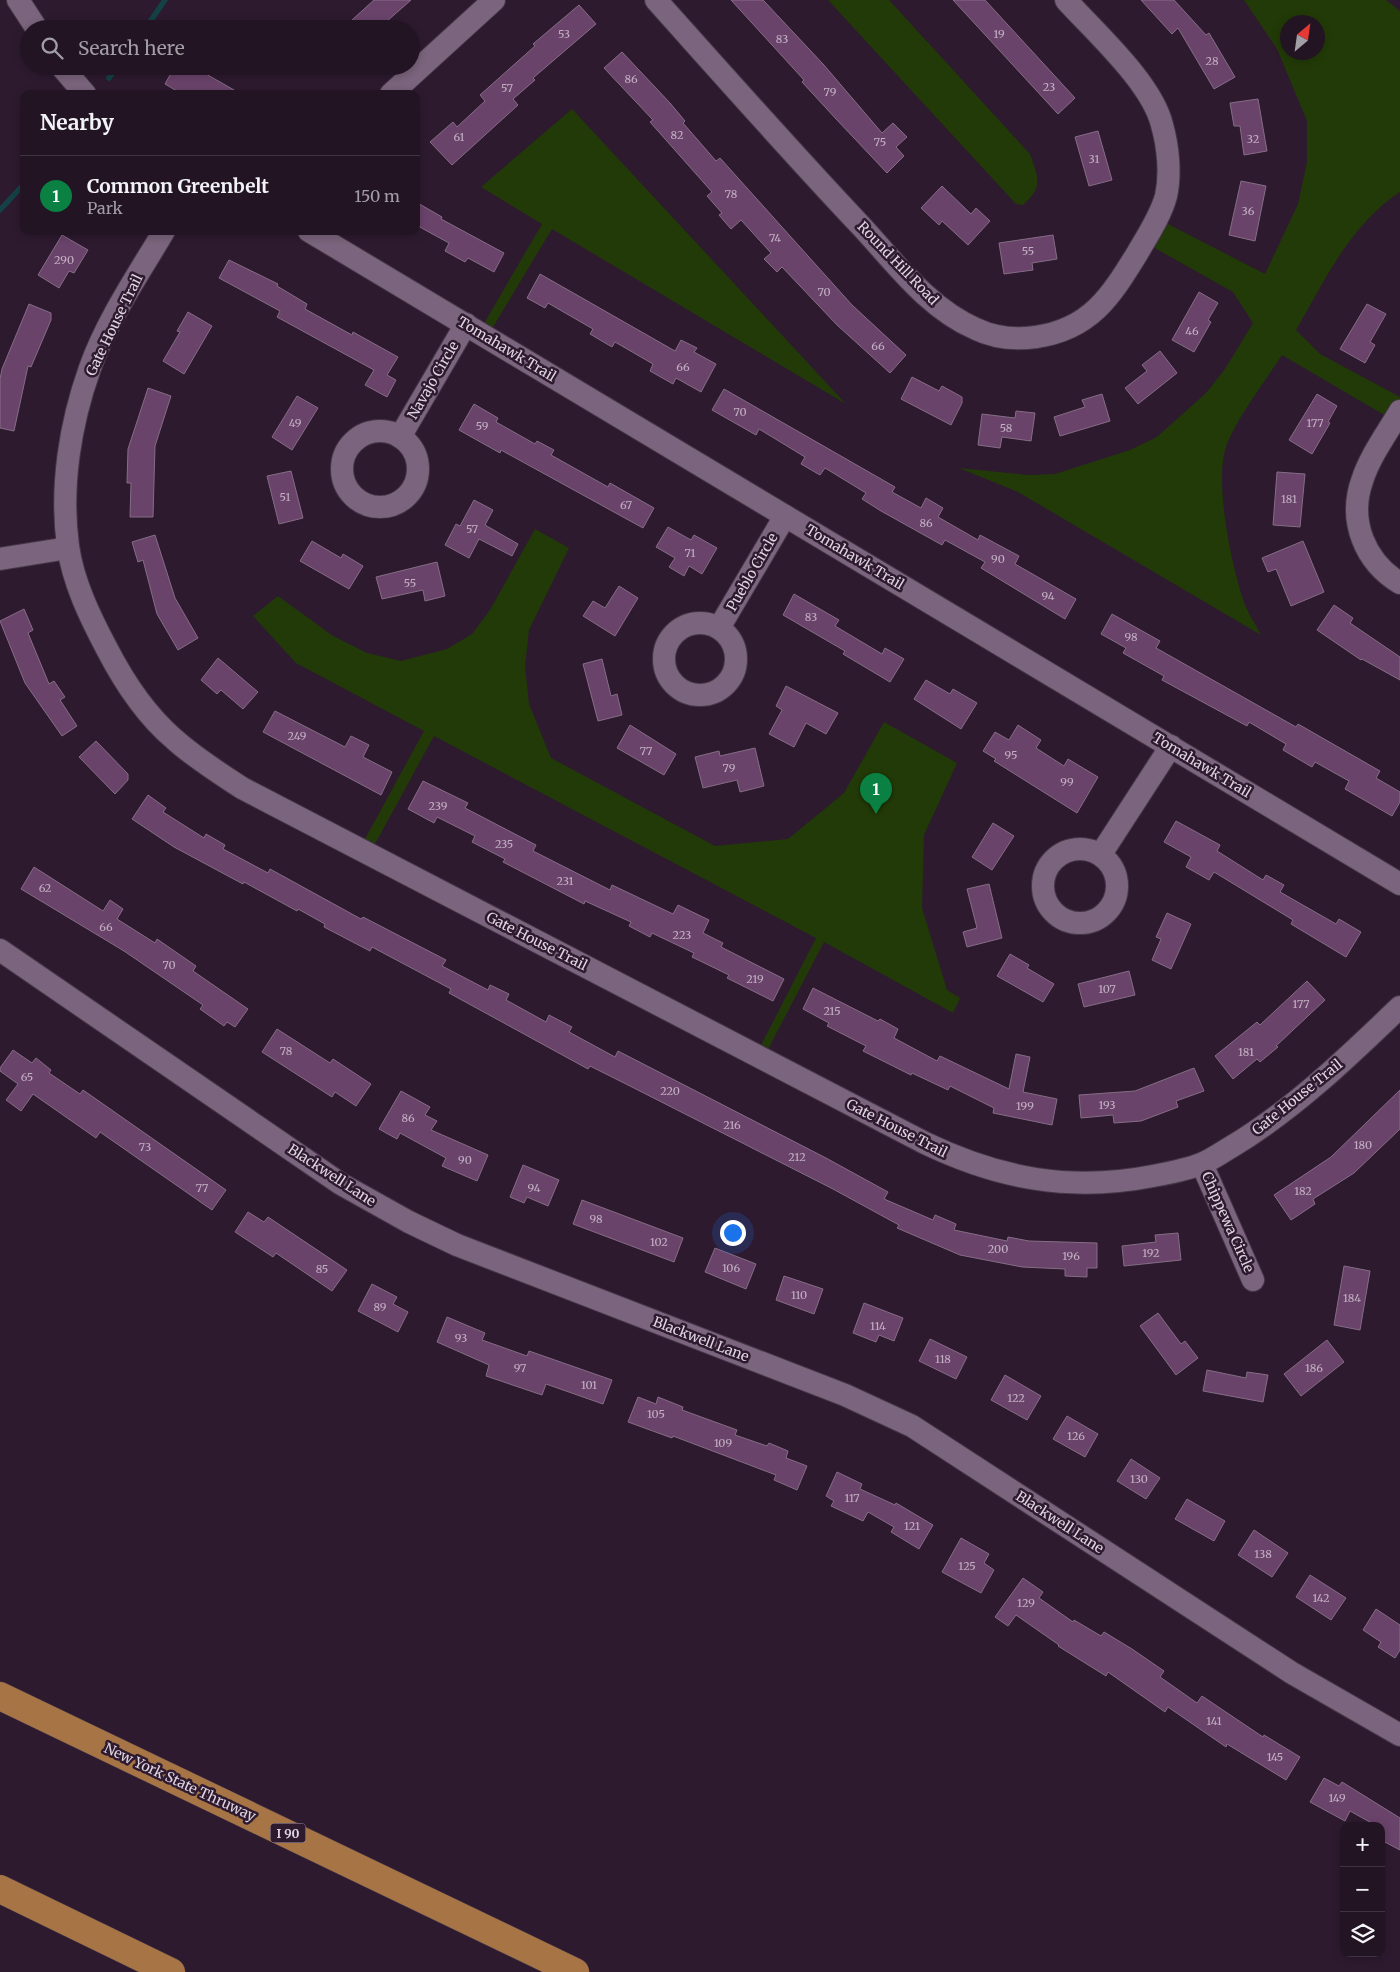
<!DOCTYPE html>
<html lang="en">
<head>
<meta charset="utf-8">
<style>
  body { margin:0; font-family:Merriweather,serif; background:#2e2130; color:#f1f3f6 }
  .controls { position:absolute; right:15px; bottom:15px; display:grid; overflow:hidden; border-radius:10px; box-shadow:0 2px 8px #0003 }
  .controls button { width:45px; height:45px; display:grid; place-items:center; padding:0; border:0; border-bottom:1px solid #3f3341; background:#221423; color:#f1f3f6; font:25px sans-serif }
  .compass { position:absolute; left:1280px; top:15px; width:45px; height:45px; border-radius:50%; background:#221423; box-shadow:0 2px 8px #0003; rotate:29deg }
  .you { position:absolute; left:732px; top:1232px; width:18px; height:18px; margin:-12px; border:4px solid #fff; border-radius:50%; background:#1a73e8; box-shadow:0 0 0 8px #1a73e833 }
  .badge { display:grid; place-items:center; width:32px; height:32px; border-radius:50%; background:#0b8043; color:#fff; font-size:16px; font-weight:700 }
  .pin { position:absolute; translate:-50% -41px; filter:drop-shadow(0 1px 2px #0008) }
  .pin::after { content:''; position:absolute; top:26px; width:18px; height:15px; background:inherit; clip-path:polygon(0 0,100% 0,50% 100%) }
  .list { margin:0; padding:0; list-style:none }
  h2 { display:flex; justify-content:space-between; align-items:center; height:65px; margin:0; padding:0 20px; font-size:21px }
  h2 small { font-size:16px; font-weight:400; color:#a29ea6 }
  .list li { display:grid; grid-template-columns:32px 1fr auto; gap:15px; align-items:center; box-sizing:border-box; height:80px; padding:0 20px; border-top:1px solid #3f3341 }
  .list b { display:block; font-size:19px; white-space:nowrap }
  .list p { margin:0; font-size:16px; white-space:nowrap; color:#a29ea6 }
  .list em { font-size:16px; font-style:normal; color:#a29ea6 }
  .icon { flex:none; width:28px; height:28px; fill:none; stroke:currentColor; stroke-width:2; stroke-linecap:round; stroke-linejoin:round }
  .map { position:relative; flex:none; width:1400px; height:1972px; overflow:hidden }
  .search { position:absolute; background:#221423; box-shadow:0 2px 8px #0003; left:20px; top:20px; width:400px; height:55px; display:flex; align-items:center; gap:12px; box-sizing:border-box; padding:0 18px; border-radius:28px; color:#a29ea6; font-size:19px }
  .panel { position:absolute; background:#221423; box-shadow:0 2px 8px #0003; left:20px; top:90px; width:400px; height:145px; border-radius:10px }
  .map>svg:first-child { display:block }
</style>
</head>
<body>
<div class="map">
<svg width="1400" height="1972" viewBox="0 0 1400 1972">
  <rect width="100%" height="100%" fill="#2d1a2f"/>
  <g fill="#223a07" fill-rule="evenodd">
    <path d="M828 0H889L1030 154C1038 178 1044 186 1023 205L1016 204Z"/>
    <path d="M1244 0H1386L1400 11V192C1350 225 1325 280 1296 330L1320 354 1400 397V402L1391 419 1282 355C1266 380 1233 423 1225 450 1215 488 1232 568 1245 605 1249 615 1256 625 1261 635L1018 492 959 468 1029 475 1055 474 1130 450 1157 437 1206 393 1225 369 1253 323 1233 292 1151 246 1164 222 1265 274 1298 204 1307 162V121L1277 49ZM1288 22H1318V52H1288Z"/>
    <polygon points="572,109 846,404 552,229 490,332 482,327 542,224 481,187"/>
    <polygon points="535,529 569,548 529,630 525,666 529,704 551,758 715,846 788,839 844,793 884,722 957,763 924,835 922,908 947,990 960,998 953,1013 824,942 763,1059 756,1055 816,938 434,736 375,844 365,839 424,731 296,663 253,616 278,596 333,636 367,653 401,661 447,649 472,634 490,610"/>
  </g>
  <g fill="none" stroke-linecap="round" stroke-linejoin="round">
    <g stroke="#144145" stroke-width="5.5">
      <polyline points="145,29 165,0"/>
      <polyline points="109,78 118,66"/>
      <polyline points="0,210 24,184"/>
    </g>
  </g>
  <g fill="#6a436b" stroke="#856d85">
    <polygon points="374,0 411,0 378,29 342,29"/>
    <polygon points="731,0 763,0 823,64 882,133 893,123 907,137 896,147 904,156 887,173 837,120 802,82 804,80"/>
    <polygon points="953,0 985,0 1075,98 1058,114"/>
    <polygon points="1141,0 1174,0 1206,35 1209,33 1235,77 1214,89 1178,28 1172,34"/>
    <polygon points="579,5 596,24 533,78 535,80 513,99 518,105 452,165 430,142 453,122 457,127 485,101 480,95 535,46 533,44"/>
    <polygon points="622,52 670,103 685,121 683,123 716,161 720,158 852,305 906,355 890,373 837,325 782,267 777,272 764,259 771,253 741,220 731,229 719,215 722,213 707,196 712,192 650,122 653,120 604,68"/>
    <polygon points="175,66 192,66 241,94 182,94 165,84"/>
    <polygon points="1258,99 1267,151 1244,155 1240,126 1234,126 1230,103"/>
    <polygon points="1098,131 1112,180 1089,186 1075,137"/>
    <polygon points="1241,181 1266,186 1255,241 1229,235"/>
    <polygon points="942,186 971,214 976,208 990,221 968,245 942,221 939,225 921,208"/>
    <polygon points="416,202 442,217 441,219 504,253 494,272 468,258 465,262 445,251 449,243 416,225"/>
    <polygon points="62,235 88,250 74,273 69,271 59,288 38,275"/>
    <polygon points="1053,235 1057,259 1032,263 1033,270 1004,274 999,243"/>
    <polygon points="229,260 278,284 277,286 307,304 305,309 352,335 353,332 398,357 387,375 396,380 387,397 365,385 374,370 277,317 280,311 219,278"/>
    <polygon points="540,274 675,351 681,340 697,348 694,352 716,364 701,392 676,378 673,384 650,371 653,364 615,342 612,347 590,334 593,329 548,303 545,308 527,298"/>
    <polygon points="1199,292 1218,303 1208,320 1211,322 1194,352 1172,340"/>
    <polygon points="29,304 51,313 51,320 31,367 28,366 14,431 0,428 0,379 2,369"/>
    <polygon points="1367,304 1386,314 1370,342 1375,345 1365,363 1340,349"/>
    <polygon points="188,312 212,326 184,374 163,361 180,332 177,331"/>
    <polygon points="1160,351 1177,373 1138,404 1125,388 1147,371 1142,365"/>
    <polygon points="912,377 939,391 942,386 962,397 962,403 951,425 901,399"/>
    <polygon points="148,388 171,396 155,446 153,517 130,517 131,483 127,483 128,449"/>
    <polygon points="724,389 895,487 892,492 921,508 926,498 943,508 938,517 978,540 980,535 1019,556 1015,564 1076,599 1065,619 981,568 985,562 945,540 942,545 881,511 862,499 866,493 825,468 820,475 801,464 805,457 759,429 756,435 712,410"/>
    <polygon points="1102,394 1110,421 1060,436 1054,417 1085,407 1082,400"/>
    <polygon points="1317,394 1337,406 1328,422 1330,423 1312,454 1289,440"/>
    <polygon points="297,396 318,408 292,450 272,437"/>
    <polygon points="474,404 498,418 496,422 535,444 537,441 554,450 551,455 608,487 610,483 654,508 643,528 501,450 500,453 459,430"/>
    <polygon points="1016,411 1035,413 1031,441 1002,437 1000,448 978,445 982,414 1015,418"/>
    <polygon points="291,471 303,518 279,524 267,476"/>
    <polygon points="1277,472 1305,474 1300,527 1273,525"/>
    <polygon points="474,500 493,510 485,525 518,544 512,556 479,539 469,558 445,545 456,524 460,526"/>
    <polygon points="668,527 691,540 694,535 717,548 702,574 689,566 684,576 669,567 675,558 656,547"/>
    <polygon points="155,535 175,598 198,638 178,650 157,614 143,560 138,562 132,542"/>
    <polygon points="312,541 341,558 343,554 363,566 349,589 300,561"/>
    <polygon points="1303,541 1324,592 1291,606 1276,569 1268,572 1262,558"/>
    <polygon points="437,562 445,596 425,601 423,590 382,599 376,577"/>
    <polygon points="619,586 638,598 615,636 583,616 593,601 605,608"/>
    <polygon points="794,594 839,620 835,626 882,654 885,648 904,659 890,682 843,654 845,651 783,615"/>
    <polygon points="1334,605 1353,618 1350,623 1400,657 1400,680 1362,659 1361,660 1317,630"/>
    <polygon points="24,609 33,630 28,633 49,684 54,681 65,697 60,700 77,726 62,736 25,683 0,621"/>
    <polygon points="1112,614 1160,641 1156,648 1296,727 1298,724 1380,771 1376,778 1400,792 1400,802 1392,816 1345,789 1349,781 1315,762 1312,767 1283,750 1286,744 1249,722 1247,726 1162,680 1164,676 1123,653 1126,648 1101,634"/>
    <polygon points="218,658 258,692 243,709 221,690 217,694 201,680"/>
    <polygon points="602,659 611,696 617,694 622,715 598,721 583,664"/>
    <polygon points="926,680 950,694 953,689 977,703 961,729 914,699"/>
    <polygon points="786,686 838,713 826,734 806,723 794,747 769,734 782,710 776,706"/>
    <polygon points="275,711 345,747 351,736 369,745 363,757 392,772 381,795 263,732"/>
    <polygon points="630,725 676,754 664,775 617,748"/>
    <polygon points="1018,725 1041,740 1036,748 1064,766 1068,759 1098,777 1077,813 994,761 996,759 983,751 995,732 1009,740"/>
    <polygon points="96,741 128,774 128,780 115,794 79,757"/>
    <polygon points="755,748 764,786 740,792 737,780 703,788 695,757 719,751 720,756"/>
    <polygon points="423,781 468,803 465,808 536,845 533,851 610,890 612,885 673,914 678,905 709,920 703,933 723,943 721,947 784,979 773,1001 727,978 729,975 692,957 694,953 652,933 650,937 629,926 631,922 585,901 584,904 503,862 505,859 472,842 475,836 437,817 434,823 408,809"/>
    <polygon points="148,795 166,808 163,812 204,838 206,834 225,845 223,849 268,873 270,869 361,919 363,917 446,960 442,966 488,990 490,985 509,994 506,1000 546,1022 549,1015 572,1027 569,1032 615,1057 618,1051 826,1158 888,1192 884,1199 933,1220 935,1215 956,1224 954,1230 1007,1241 1008,1237 1029,1241 1097,1243 1097,1268 1087,1268 1087,1277 1065,1276 1065,1269 1022,1267 960,1255 897,1228 899,1225 833,1189 624,1083 590,1066 588,1069 449,993 451,989 372,947 370,951 324,927 325,924 298,909 297,911 244,882 243,884 174,847 132,819"/>
    <polygon points="1176,821 1220,845 1217,851 1263,880 1266,875 1284,885 1280,892 1336,924 1339,919 1361,932 1346,957 1291,924 1293,920 1214,872 1209,880 1186,867 1191,857 1164,842"/>
    <polygon points="993,823 1014,836 992,870 972,857"/>
    <polygon points="34,867 103,911 110,900 123,909 117,919 155,943 157,939 196,966 193,971 248,1009 235,1027 227,1022 224,1026 200,1009 203,1005 124,951 21,889"/>
    <polygon points="989,884 1002,938 967,947 963,932 977,928 967,889"/>
    <polygon points="1167,913 1191,924 1171,969 1152,960 1161,939 1156,937"/>
    <polygon points="1010,954 1029,965 1027,968 1054,984 1043,1002 997,976"/>
    <polygon points="1129,971 1135,995 1084,1007 1078,984"/>
    <polygon points="1307,981 1325,1000 1276,1046 1278,1047 1260,1062 1257,1059 1233,1079 1215,1056 1257,1022 1260,1025"/>
    <polygon points="813,988 878,1021 880,1019 898,1029 894,1038 937,1061 940,1056 1009,1089 1016,1054 1030,1057 1023,1092 1057,1099 1052,1125 993,1113 994,1108 950,1086 948,1090 912,1073 911,1075 863,1051 866,1046 827,1026 829,1023 803,1009"/>
    <polygon points="277,1029 330,1063 333,1059 371,1084 356,1106 335,1092 332,1097 262,1052"/>
    <polygon points="13,1050 32,1063 36,1058 51,1070 49,1073 80,1094 83,1090 226,1190 212,1210 100,1132 96,1138 33,1094 21,1111 6,1100 18,1084 0,1071 0,1068"/>
    <polygon points="1194,1068 1204,1091 1176,1101 1178,1107 1141,1121 1114,1123 1113,1115 1081,1118 1079,1095 1135,1091"/>
    <polygon points="1400,1090 1400,1129 1354,1173 1313,1199 1315,1204 1291,1220 1274,1195 1331,1157"/>
    <polygon points="401,1091 430,1107 425,1115 437,1121 431,1130 488,1155 477,1181 442,1166 446,1158 400,1133 397,1139 379,1129"/>
    <polygon points="523,1165 559,1180 548,1206 527,1197 524,1203 510,1197"/>
    <polygon points="582,1200 683,1238 674,1262 573,1224"/>
    <polygon points="248,1212 264,1222 268,1217 347,1270 332,1291 276,1253 273,1257 235,1232"/>
    <polygon points="1178,1233 1181,1260 1124,1266 1122,1246 1156,1242 1155,1235"/>
    <polygon points="715,1248 756,1264 746,1289 705,1272"/>
    <polygon points="1344,1266 1370,1271 1360,1330 1334,1325"/>
    <polygon points="784,1276 823,1289 814,1314 776,1300"/>
    <polygon points="372,1284 397,1297 393,1304 408,1312 398,1332 358,1311"/>
    <polygon points="864,1303 903,1318 894,1341 879,1335 876,1342 853,1333"/>
    <polygon points="1158,1313 1181,1344 1185,1341 1198,1358 1176,1375 1140,1326"/>
    <polygon points="447,1317 485,1333 482,1340 527,1356 529,1351 612,1380 603,1404 546,1384 542,1395 486,1376 489,1365 437,1342"/>
    <polygon points="930,1339 967,1357 956,1379 919,1361"/>
    <polygon points="1327,1340 1344,1362 1301,1396 1284,1374"/>
    <polygon points="1207,1370 1246,1378 1247,1372 1268,1375 1263,1402 1203,1391"/>
    <polygon points="1005,1375 1041,1396 1027,1420 991,1400"/>
    <polygon points="638,1397 656,1404 658,1397 683,1407 682,1410 737,1430 735,1435 767,1446 769,1443 788,1451 786,1458 807,1466 797,1490 774,1480 776,1475 673,1436 672,1438 628,1422"/>
    <polygon points="1067,1416 1098,1434 1085,1457 1053,1439"/>
    <polygon points="1131,1459 1160,1478 1146,1499 1117,1481"/>
    <polygon points="837,1472 862,1484 860,1489 895,1505 896,1503 933,1525 919,1549 891,1532 894,1527 868,1512 863,1521 831,1506 834,1501 826,1496"/>
    <polygon points="1187,1499 1225,1521 1214,1541 1175,1519"/>
    <polygon points="1254,1530 1288,1553 1272,1577 1238,1555"/>
    <polygon points="961,1538 989,1554 984,1563 994,1570 981,1593 942,1572"/>
    <polygon points="1310,1575 1346,1598 1331,1620 1296,1597"/>
    <polygon points="1023,1578 1043,1592 1039,1598 1073,1622 1074,1620 1101,1636 1104,1632 1132,1649 1164,1671 1160,1677 1197,1703 1202,1696 1263,1737 1264,1735 1300,1757 1286,1780 1227,1744 1226,1747 1168,1707 1165,1712 1108,1672 1106,1676 1058,1646 1059,1645 1016,1615 1008,1626 995,1617"/>
    <polygon points="1376,1609 1400,1625 1400,1650 1395,1658 1378,1647 1381,1642 1363,1630"/>
    <polygon points="1324,1778 1339,1786 1342,1782 1400,1818 1400,1850 1381,1840 1381,1826 1377,1826 1350,1811 1345,1821 1310,1802"/>
  </g>
  <g fill="none" stroke-linecap="round" stroke-linejoin="round">
    <g stroke="#463748" stroke-width="24">
      <g id="minor">
        <polyline points="18,0 37,29"/>
        <path d="M656 0C724 76 792 153 862 227 896 264 929 309 976 329 995 338 1015 340 1036 337 1091 329 1111 296 1138 252 1148 235 1161 215 1166 196 1171 174 1168 146 1162 125 1152 83 1095 32 1066 0"/>
        <polyline points="61,66 85,94"/>
        <polyline points="391,94 494,0"/>
        <path d="M164 231C138 275 107 320 90 368 70 424 60 487 68 546 73 582 90 617 107 649 124 682 146 715 174 739 195 758 219 773 242 788L925 1143C1000 1179 1071 1192 1153 1176 1169 1173 1186 1170 1201 1164 1211 1160 1221 1153 1231 1147 1293 1110 1348 1057 1400 1007"/>
        <polyline points="309,231 1400,884"/>
        <path d="M1400 411C1387 433 1370 456 1362 481 1348 521 1365 562 1400 583"/>
        <circle cx="380" cy="469" r="38"/>
        <polyline points="400,437 466,324"/>
        <polyline points="0,559 68,548"/>
        <circle cx="700" cy="659" r="36"/>
        <polyline points="719,628 785,516"/>
        <circle cx="1080" cy="886" r="37"/>
        <polyline points="1101,854 1171,746"/>
        <polyline points="0,950 341,1184 409,1222 457,1245 845,1395 912,1426 1292,1673 1400,1735"/>
        <polyline points="1202,1164 1253,1280"/>
      </g>
    </g>
    <g stroke="#463748" stroke-width="29">
      <g id="motorway">
        <polyline points="0,1696 575,1972"/>
        <polyline points="0,1889 171,1972"/>
      </g>
    </g>
    <use href="#minor" stroke="#7b647d" stroke-width="22"/>
    <use href="#motorway" stroke="#a77545" stroke-width="28"/>
  </g>
  <g text-anchor="middle" dominant-baseline="central" stroke-width="5" stroke-linejoin="round" paint-order="stroke">
    <g font-size="11" fill="#c3b0c4">
      <text x="564" y="34">53</text>
      <text x="999" y="34">19</text>
      <text x="782" y="39">83</text>
      <text x="1212" y="61">28</text>
      <text x="631" y="79">86</text>
      <text x="1049" y="87">23</text>
      <text x="507" y="88">57</text>
      <text x="830" y="92">79</text>
      <text x="677" y="135">82</text>
      <text x="459" y="137">61</text>
      <text x="1253" y="139">32</text>
      <text x="880" y="142">75</text>
      <text x="1094" y="159">31</text>
      <text x="731" y="194">78</text>
      <text x="1248" y="211">36</text>
      <text x="775" y="238">74</text>
      <text x="1028" y="251">55</text>
      <text x="64" y="260">290</text>
      <text x="824" y="292">70</text>
      <text x="1192" y="331">46</text>
      <text x="878" y="346">66</text>
      <text x="683" y="367">66</text>
      <text x="740" y="412">70</text>
      <text x="295" y="423">49</text>
      <text x="1315" y="423">177</text>
      <text x="482" y="426">59</text>
      <text x="1006" y="428">58</text>
      <text x="285" y="497">51</text>
      <text x="1289" y="499">181</text>
      <text x="626" y="505">67</text>
      <text x="926" y="523">86</text>
      <text x="472" y="529">57</text>
      <text x="690" y="553">71</text>
      <text x="998" y="559">90</text>
      <text x="410" y="583">55</text>
      <text x="1048" y="596">94</text>
      <text x="811" y="617">83</text>
      <text x="1131" y="637">98</text>
      <text x="297" y="736">249</text>
      <text x="646" y="751">77</text>
      <text x="1011" y="755">95</text>
      <text x="729" y="768">79</text>
      <text x="1067" y="782">99</text>
      <text x="438" y="806">239</text>
      <text x="504" y="844">235</text>
      <text x="565" y="881">231</text>
      <text x="45" y="888">62</text>
      <text x="106" y="927">66</text>
      <text x="682" y="935">223</text>
      <text x="169" y="965">70</text>
      <text x="755" y="979">219</text>
      <text x="1107" y="989">107</text>
      <text x="1301" y="1004">177</text>
      <text x="832" y="1011">215</text>
      <text x="286" y="1051">78</text>
      <text x="1246" y="1052">181</text>
      <text x="27" y="1077">65</text>
      <text x="670" y="1091">220</text>
      <text x="1107" y="1105">193</text>
      <text x="1025" y="1106">199</text>
      <text x="408" y="1118">86</text>
      <text x="732" y="1125">216</text>
      <text x="1363" y="1145">180</text>
      <text x="145" y="1147">73</text>
      <text x="797" y="1157">212</text>
      <text x="465" y="1160">90</text>
      <text x="202" y="1188">77</text>
      <text x="534" y="1188">94</text>
      <text x="1303" y="1191">182</text>
      <text x="596" y="1219">98</text>
      <text x="659" y="1242">102</text>
      <text x="998" y="1249">200</text>
      <text x="1151" y="1253">192</text>
      <text x="1071" y="1256">196</text>
      <text x="731" y="1268">106</text>
      <text x="322" y="1269">85</text>
      <text x="799" y="1295">110</text>
      <text x="1352" y="1298">184</text>
      <text x="380" y="1307">89</text>
      <text x="878" y="1326">114</text>
      <text x="461" y="1338">93</text>
      <text x="943" y="1359">118</text>
      <text x="520" y="1368">97</text>
      <text x="1314" y="1368">186</text>
      <text x="589" y="1385">101</text>
      <text x="1016" y="1398">122</text>
      <text x="656" y="1414">105</text>
      <text x="1076" y="1436">126</text>
      <text x="723" y="1443">109</text>
      <text x="1139" y="1479">130</text>
      <text x="852" y="1498">117</text>
      <text x="912" y="1526">121</text>
      <text x="1263" y="1554">138</text>
      <text x="967" y="1566">125</text>
      <text x="1321" y="1598">142</text>
      <text x="1026" y="1603">129</text>
      <text x="1214" y="1721">141</text>
      <text x="1275" y="1757">145</text>
      <text x="1337" y="1798">149</text>
    </g>
    <rect fill="#2d1a2f" stroke="#ab9cac" stroke-width="1" x="270.5" y="1823.5" width="35" height="19" rx="4"/>
    <g font-size="12" font-weight="bold" fill="#e1d4e2">
      <text x="288" y="1833">I 90</text>
    </g>
    <g font-size="14" fill="#e1d4e2" stroke="#2d1a2f">
      <text transform="translate(898 263) rotate(46)">Round Hill Road</text>
      <text transform="translate(114 325) rotate(-64)">Gate House Trail</text>
      <text transform="translate(507 349) rotate(31)">Tomahawk Trail</text>
      <text transform="translate(433 380) rotate(-60)">Navajo Circle</text>
      <text transform="translate(855 557) rotate(31)">Tomahawk Trail</text>
      <text transform="translate(752 572) rotate(-60)">Pueblo Circle</text>
      <text transform="translate(1202 765) rotate(31)">Tomahawk Trail</text>
      <text transform="translate(537 941) rotate(27)">Gate House Trail</text>
      <text transform="translate(1297 1097) rotate(-39)">Gate House Trail</text>
      <text transform="translate(897 1128) rotate(27)">Gate House Trail</text>
      <text transform="translate(332 1175) rotate(33)">Blackwell Lane</text>
      <text transform="translate(1228 1222) rotate(66)">Chippewa Circle</text>
      <text transform="translate(701 1339) rotate(21)">Blackwell Lane</text>
      <text transform="translate(1060 1522) rotate(33)">Blackwell Lane</text>
      <text transform="translate(180 1782) rotate(25)">New York State Thruway</text>
    </g>
  </g>
</svg>
<div class="controls">
<button>+</button>
<button>−</button>
<button><svg class="icon" aria-label="layers" viewBox="0 0 24 24"><path d="M12 4l9 5-9 5-9-5zM3 14l9 5 9-5"/></svg></button>
</div>
<svg class="compass" viewBox="-18 -18 36 36"><path d="M0-13l5 13h-10z" fill="#e53935"/><path d="M0 13l5-13h-10z" fill="#a29ea6"/></svg>
<div class="you"></div>
<div class="pin badge" style="left:876px;top:814px">1</div>
<div class="search"><svg class="icon" aria-label="search" viewBox="0 0 24 24"><circle cx="10" cy="10" r="6"/><path d="M15 15l6 6"/></svg>Search here</div>
<section class="panel">
<h2>Nearby<small></small></h2>
<ul class="list">
<li><span class="badge">1</span><div><b>Common Greenbelt</b><p>Park</p></div><em>150 m</em></li>
</ul>
</section>
</div>
</body>
</html>
